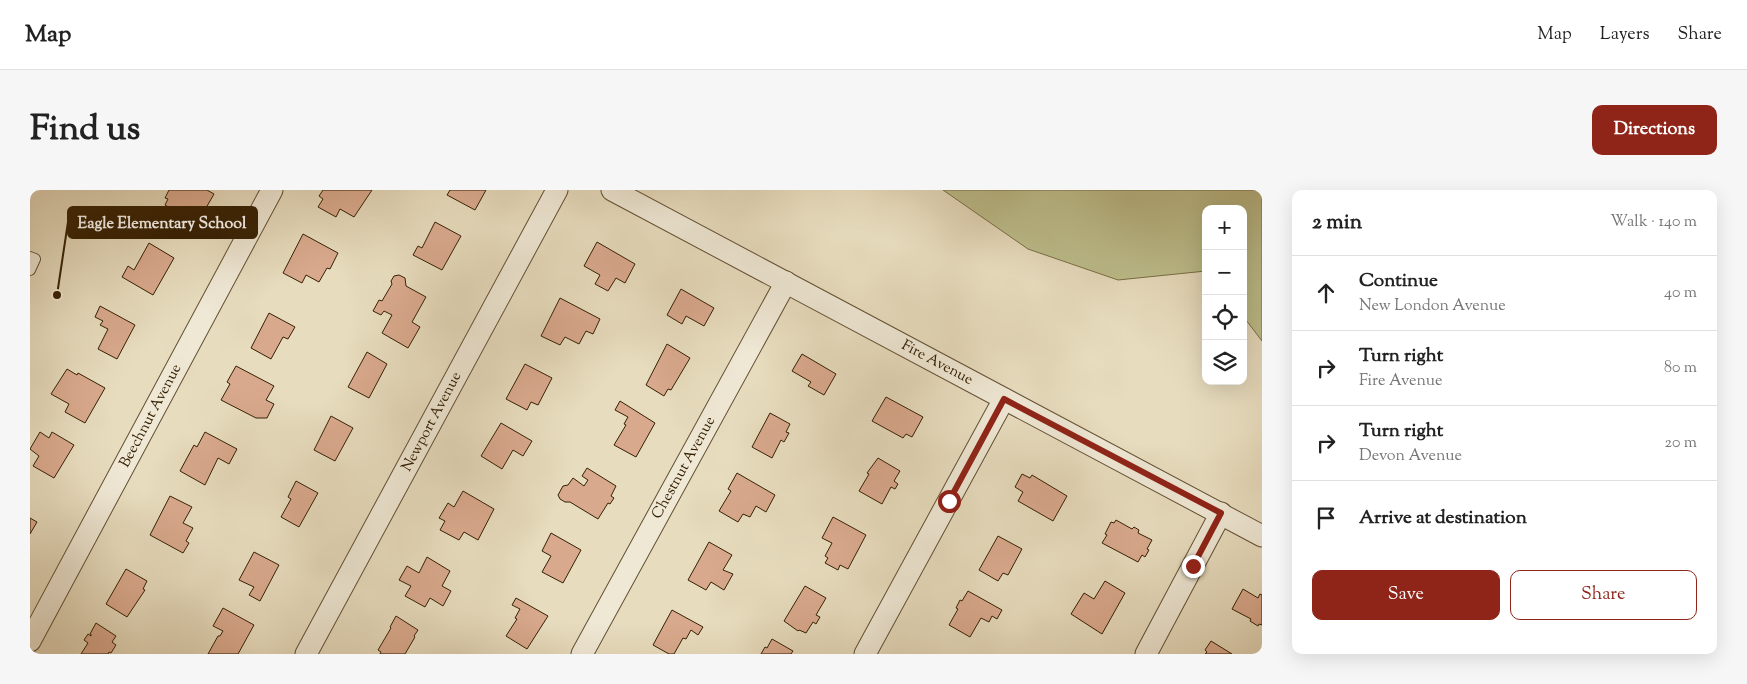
<!DOCTYPE html>
<html lang="en">
<head>
<meta charset="utf-8">
<style>
  body { margin:0; font-family:"Sorts Mill Goudy",serif; background:#f6f6f6; color:#222 }
  .controls { position:absolute; right:15px; top:15px; display:grid; overflow:hidden; border-radius:10px; box-shadow:0 5px 20px #0002 }
  .controls button { width:45px; height:45px; display:grid; place-items:center; padding:0; border:0; border-bottom:1px solid #e0e0e0; background:#fff; color:#222; font:25px sans-serif }
  .stop { position:absolute; width:15px; height:15px; margin:-11px; border:4px solid #8f2418; border-radius:50%; background:#fff }
  .stop.end { background:#8f2418; border-color:#fff; box-shadow:0 1px 5px #0008 }
  .list { margin:0; padding:0; list-style:none }
  h2 { display:flex; justify-content:space-between; align-items:center; height:65px; margin:0; padding:0 20px; font-size:21px }
  h2 small { font-size:16px; font-weight:400; color:#767676 }
  .list li { display:grid; grid-template-columns:32px 1fr auto; gap:15px; align-items:center; box-sizing:border-box; height:75px; padding:0 20px; border-top:1px solid #e0e0e0 }
  .list b { display:block; font-size:19px; white-space:nowrap }
  .list p { margin:0; font-size:16px; white-space:nowrap; color:#767676 }
  .list em { font-size:16px; font-style:normal; color:#767676 }
  .actions { display:flex; gap:10px; padding:15px 20px }
  .actions a { flex:1; padding:11px 0; border:1px solid #8f2418; border-radius:10px; text-align:center; font-size:18px; color:#8f2418 }
  .actions .main { background:#8f2418; color:#fff }
  .icon { flex:none; width:28px; height:28px; fill:none; stroke:currentColor; stroke-width:2; stroke-linecap:round; stroke-linejoin:round }
  .map { position:relative; flex:none; width:1232px; height:464px; overflow:hidden; border-radius:10px }
  header { display:flex; align-items:center; gap:30px; box-sizing:border-box; height:70px; padding:0 25px; background:#fff; border-bottom:1px solid #e0e0e0 }
  header strong { font-size:24px }
  nav { display:flex; gap:28px; margin-inline-start:auto; font-size:18px }
  .intro { display:flex; align-items:center; justify-content:space-between; box-sizing:border-box; height:120px; padding:0 30px }
  h1 { margin:0; font-size:35px }
  .button { padding:12px 22px; border-radius:10px; background:#8f2418; color:#fff; font-size:18px; font-weight:700 }
  main { display:flex; gap:30px; padding:0 30px }
  aside { flex:1; background:#fff; border-radius:10px; box-shadow:0 5px 20px #0002 }
  .map>svg:first-child { display:block }
</style>
</head>
<body>
<header>
<strong>Map</strong>
<nav><a>Map</a><a>Layers</a><a>Share</a></nav>
</header>
<div class="intro"><h1>Find us</h1><a class="button">Directions</a></div>
<main>
<div class="map">
<svg width="1232" height="464" viewBox="0 0 1232 464">
  <rect width="100%" height="100%" fill="#e7dcbe"/>
  <filter id="stains"><feTurbulence type="fractalNoise" baseFrequency=".004" numOctaves="4"/><feColorMatrix values="0 0 0 0 .2 0 0 0 0 .09 0 0 0 0 .02 0 0 0 .5 -.17"/></filter>
  <radialGradient id="worn" r=".72"><stop offset=".6" stop-color="#630" stop-opacity="0"/><stop offset="1" stop-color="#630" stop-opacity=".3"/></radialGradient>
  <polygon fill="#bdbe8c" stroke="#796f48" points="913,0 1232,0 1232,151 1213,126 1213,19 1176,19 1176,81 1088,90 998,59"/>
  <g fill="#d9a98d" stroke="#352003">
    <polygon points="139,0 177,0 184,4 176,18 180,21 173,33 169,30 162,43 144,33 149,23 135,15 138,9 135,8"/>
    <polygon points="293,0 342,0 324,27 310,19 306,27 288,17 293,9 289,6"/>
    <polygon points="420,0 456,0 445,20 417,5"/>
    <polygon points="405,32 431,46 412,80 383,65 388,56 392,58"/>
    <polygon points="273,44 308,63 300,79 297,78 289,92 276,85 272,93 253,83"/>
    <polygon points="567,52 605,74 595,93 586,88 578,101 565,94 570,85 554,76"/>
    <polygon points="119,53 144,68 123,105 92,87 98,76 104,80"/>
    <polygon points="369,85 375,88 376,96 396,107 382,132 390,137 378,158 352,143 362,125 354,121 351,125 343,121 349,110 352,111 362,94 361,91 364,86"/>
    <polygon points="651,99 684,118 674,136 656,126 652,134 637,125"/>
    <polygon points="530,108 570,129 563,144 556,141 549,154 535,147 530,155 511,146"/>
    <polygon points="70,116 105,135 87,169 68,159 78,139 70,135 73,131 65,127"/>
    <polygon points="239,123 265,137 258,149 253,147 241,169 221,158"/>
    <polygon points="637,154 660,168 641,200 638,199 634,206 616,195"/>
    <polygon points="337,162 357,174 339,208 318,197"/>
    <polygon points="772,164 806,184 794,205 778,196 781,192 762,181"/>
    <polygon points="495,174 522,188 508,215 501,212 497,220 476,209"/>
    <polygon points="206,176 244,196 236,210 244,214 237,228 226,228 191,210 200,194 197,192"/>
    <polygon points="37,179 47,185 48,183 75,198 55,233 35,222 39,214 21,204"/>
    <polygon points="856,207 893,227 882,247 876,244 873,248 842,231"/>
    <polygon points="590,211 625,233 606,267 584,255 596,235 594,234 598,227 585,220"/>
    <polygon points="740,223 760,234 756,242 759,243 754,252 751,250 742,268 722,257"/>
    <polygon points="301,226 323,238 305,271 284,260"/>
    <polygon points="471,233 502,251 493,266 483,260 472,279 451,266"/>
    <polygon points="10,242 19,248 22,242 44,255 24,288 3,276 9,266 0,259"/>
    <polygon points="175,242 207,259 199,274 188,268 175,295 150,281 164,255 167,257"/>
    <polygon points="848,268 870,281 864,291 868,294 865,299 861,297 852,314 829,301 839,284 837,283"/>
    <polygon points="557,278 586,296 581,306 584,308 580,314 578,313 568,329 540,312 535,312 530,309 528,305 533,296 538,295 543,288 554,296 558,290 552,286"/>
    <polygon points="707,283 745,305 736,322 726,316 720,327 713,324 708,332 689,321 701,301 698,299"/>
    <polygon points="992,284 1000,288 1002,285 1037,306 1023,331 988,311 993,302 985,297"/>
    <polygon points="266,291 288,303 269,337 251,327 261,309 258,307"/>
    <polygon points="433,301 464,319 448,350 434,342 429,350 410,340 415,331 409,328 418,313 424,317"/>
    <polygon points="140,306 162,317 153,333 163,338 156,351 159,353 153,363 120,345"/>
    <polygon points="803,327 836,345 818,379 810,375 808,380 795,373 798,368 795,366 802,353 792,348"/>
    <polygon points="0,328 7,332 0,344"/>
    <polygon points="1086,330 1102,339 1104,337 1109,340 1108,343 1122,350 1117,359 1119,360 1115,367 1112,365 1108,372 1072,353 1077,345 1075,344 1081,332 1084,333"/>
    <polygon points="521,343 551,360 533,393 512,382 521,366 512,361"/>
    <polygon points="968,346 992,359 978,385 973,383 968,391 949,380"/>
    <polygon points="679,352 702,365 693,380 703,384 694,400 681,392 676,400 658,390"/>
    <polygon points="224,362 249,375 230,411 219,405 224,397 209,390"/>
    <polygon points="397,367 420,381 412,396 421,401 413,416 400,408 395,417 375,406 381,396 369,390 377,376 389,383"/>
    <polygon points="96,379 117,391 113,399 115,400 97,427 76,414"/>
    <polygon points="1075,391 1095,403 1072,444 1041,424 1054,403 1064,409"/>
    <polygon points="775,396 796,408 786,425 790,427 786,434 783,432 776,443 769,440 768,441 754,431"/>
    <polygon points="1213,399 1228,408 1230,404 1232,405 1232,435 1229,434 1228,436 1220,431 1221,429 1202,419"/>
    <polygon points="938,401 972,420 967,429 962,426 959,432 951,428 940,447 919,435 928,419 926,418 930,410 932,411"/>
    <polygon points="486,408 518,426 497,459 476,446 487,429 485,428 490,419 482,415"/>
    <polygon points="193,418 224,435 208,464 178,464 188,446 190,446 193,441 183,436"/>
    <polygon points="642,420 673,437 668,445 661,440 656,449 653,448 644,464 639,464 623,455"/>
    <polygon points="366,426 388,440 384,446 385,447 375,464 350,464 351,462 348,460 361,438 360,437"/>
    <polygon points="66,433 86,446 82,452 86,455 81,463 79,462 78,464 51,464 58,453 54,450 58,444 61,446 61,444 60,444"/>
    <polygon points="742,449 763,461 761,464 731,464 735,457 737,458"/>
    <polygon points="1181,451 1202,464 1175,464 1177,462 1175,460"/>
  </g>
  <g fill="none" stroke-linecap="round" stroke-linejoin="round">
    <g stroke="#624f32" stroke-width="12">
      <polyline id="lane" points="0,67 5,69 0,80"/>
    </g>
    <g stroke="#624f32" stroke-width="23">
      <g id="street">
        <polyline points="582,0 1232,346"/>
        <polyline points="0,451 242,0"/>
        <polyline points="276,464 527,0"/>
        <polyline points="552,464 756,92"/>
        <polyline points="835,464 974,209"/>
        <polyline points="1116,464 1191,323"/>
      </g>
    </g>
    <use href="#lane" stroke="#efe8d5" stroke-width="10"/>
    <use href="#street" stroke="#efe8d5" stroke-width="21"/>
  </g>
  <g fill="none" stroke-linecap="round" stroke-linejoin="round">
    <polyline stroke="#8f2418" stroke-width="6" points="919,311 974,209 1191,323 1163,376"/>
  </g>
  <g text-anchor="middle" dominant-baseline="central" stroke-width="4" stroke-linejoin="round" paint-order="stroke">
    <g font-size="15" fill="#352003" stroke="#efe8d5">
      <text transform="translate(907 173) rotate(28)">Fire Avenue</text>
      <text transform="translate(121 226) rotate(-62)">Beechnut Avenue</text>
      <text transform="translate(402 232) rotate(-62)">Newport Avenue</text>
      <text transform="translate(654 278) rotate(-61)">Chestnut Avenue</text>
    </g>
  </g>
  <path fill="none" stroke="#352003" stroke-width="2" d="M27 105L38 32"/>
  <circle fill="#352003" stroke="#efe8d5" stroke-width="2" cx="27" cy="105" r="5"/>
  <rect fill="#352003" stroke="#352003" stroke-width="2" x="38" y="17" width="189" height="31" rx="5"/>
  <g font-size="16" text-anchor="middle" font-weight="bold" fill="#fff">
    <text x="132" y="38">Eagle Elementary School</text>
  </g>
  <rect width="100%" height="100%" filter="url(#stains)"/>
  <rect width="100%" height="100%" fill="url(#worn)"/>
</svg>
<div class="controls">
<button>+</button>
<button>−</button>
<button><svg class="icon" aria-label="locate" viewBox="0 0 24 24"><circle cx="12" cy="12" r="6"/><path d="M12 2v4M12 18v4M2 12h4M18 12h4"/></svg></button>
<button><svg class="icon" aria-label="layers" viewBox="0 0 24 24"><path d="M12 4l9 5-9 5-9-5zM3 14l9 5 9-5"/></svg></button>
</div>
<div class="stop" style="left:919px;top:311px"></div>
<div class="stop end" style="left:1163px;top:376px"></div>
</div>
<aside>
<h2>2 min<small>Walk · 140 m</small></h2>
<ul class="list">
<li><svg class="icon" aria-label="ahead" viewBox="0 0 24 24"><path d="M12 20V5M6 11l6-6 6 6"/></svg><div><b>Continue</b><p>New London Avenue</p></div><em>40 m</em></li>
<li><svg class="icon" aria-label="right" viewBox="0 0 24 24"><path d="M7 20v-9h11M14 6l5 5-5 5"/></svg><div><b>Turn right</b><p>Fire Avenue</p></div><em>80 m</em></li>
<li><svg class="icon" aria-label="right" viewBox="0 0 24 24"><path d="M7 20v-9h11M14 6l5 5-5 5"/></svg><div><b>Turn right</b><p>Devon Avenue</p></div><em>20 m</em></li>
<li><svg class="icon" aria-label="arrive" viewBox="0 0 24 24"><path d="M6 21V4h12l-3 4 3 4H6"/></svg><div><b>Arrive at destination</b></div></li>
</ul>
<div class="actions"><a class="main">Save</a><a>Share</a></div>
</aside>
</main>
</body>
</html>
